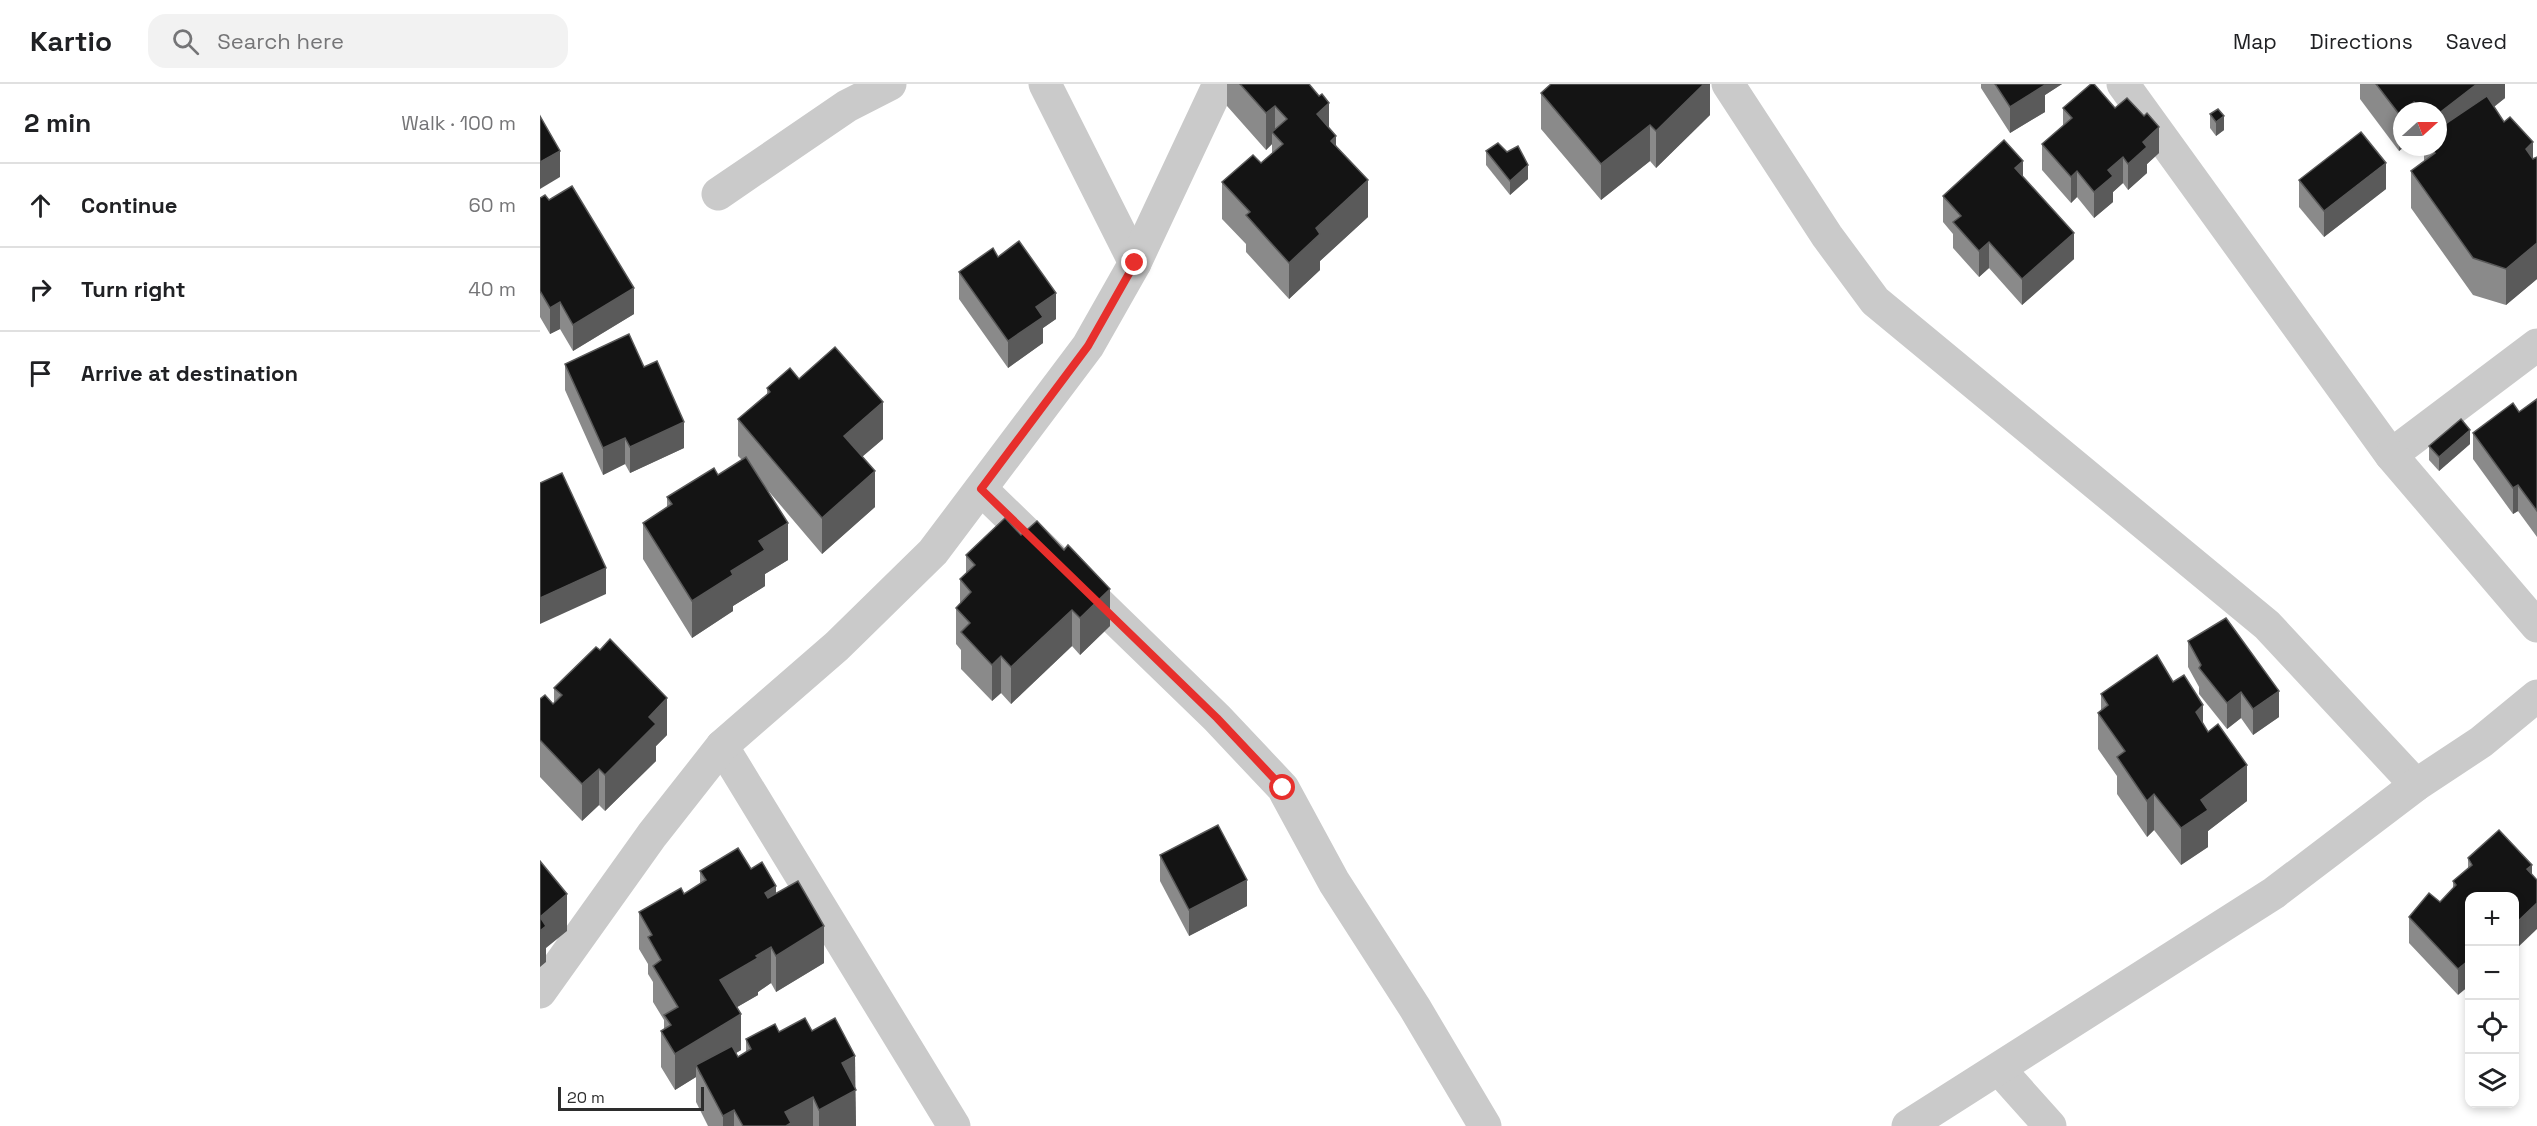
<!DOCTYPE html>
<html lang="en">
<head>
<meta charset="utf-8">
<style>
  body { margin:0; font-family:"Space Grotesk",sans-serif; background:#f2f2f2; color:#202124 }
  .controls { position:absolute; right:18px; bottom:18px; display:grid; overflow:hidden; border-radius:12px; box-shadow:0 3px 9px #0003 }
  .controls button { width:54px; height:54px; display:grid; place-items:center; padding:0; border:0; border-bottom:2px solid #e0e0e0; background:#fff; color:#202124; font:30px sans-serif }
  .compass { position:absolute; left:1853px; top:18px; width:54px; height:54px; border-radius:50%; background:#fff; box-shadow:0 3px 9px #0003; rotate:69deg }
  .scale { position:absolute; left:18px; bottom:15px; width:146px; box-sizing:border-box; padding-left:6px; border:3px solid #2d2d2d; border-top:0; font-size:16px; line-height:21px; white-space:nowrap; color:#2d2d2d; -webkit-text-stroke:4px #fff; paint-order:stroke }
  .stop { position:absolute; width:18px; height:18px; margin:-14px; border:4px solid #e72f2c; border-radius:50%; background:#fff }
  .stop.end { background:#e72f2c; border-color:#fff; box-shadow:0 2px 6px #0008 }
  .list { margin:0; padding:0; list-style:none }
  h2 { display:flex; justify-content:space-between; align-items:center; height:78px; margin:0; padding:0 24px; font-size:26px }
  h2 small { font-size:20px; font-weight:400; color:#757577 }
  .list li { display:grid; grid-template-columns:39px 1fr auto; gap:18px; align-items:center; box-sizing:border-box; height:84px; padding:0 24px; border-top:2px solid #e0e0e0 }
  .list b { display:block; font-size:22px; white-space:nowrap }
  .list em { font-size:20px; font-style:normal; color:#757577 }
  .icon { flex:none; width:33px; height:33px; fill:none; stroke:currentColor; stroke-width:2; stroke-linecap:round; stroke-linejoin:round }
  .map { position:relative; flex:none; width:1997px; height:1042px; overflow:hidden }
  header { display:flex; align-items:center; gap:36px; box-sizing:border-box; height:84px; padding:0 30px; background:#fff; border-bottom:2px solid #e0e0e0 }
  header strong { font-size:28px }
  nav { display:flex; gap:33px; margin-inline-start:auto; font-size:21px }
  .search { width:420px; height:54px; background:#f2f2f2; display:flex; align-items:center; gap:15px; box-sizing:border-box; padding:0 21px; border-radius:18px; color:#757577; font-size:22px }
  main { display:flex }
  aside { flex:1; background:#fff }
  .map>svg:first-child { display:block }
</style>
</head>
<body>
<header>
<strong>Kartio</strong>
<div class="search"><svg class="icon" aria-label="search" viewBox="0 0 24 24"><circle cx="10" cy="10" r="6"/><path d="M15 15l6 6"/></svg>Search here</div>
<nav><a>Map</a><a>Directions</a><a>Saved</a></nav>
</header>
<main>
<aside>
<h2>2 min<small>Walk · 100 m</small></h2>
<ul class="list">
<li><svg class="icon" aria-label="ahead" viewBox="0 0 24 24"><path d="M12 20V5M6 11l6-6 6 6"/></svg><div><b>Continue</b></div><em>60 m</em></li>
<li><svg class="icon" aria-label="right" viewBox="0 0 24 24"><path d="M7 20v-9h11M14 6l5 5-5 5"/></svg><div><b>Turn right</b></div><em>40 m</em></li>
<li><svg class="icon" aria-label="arrive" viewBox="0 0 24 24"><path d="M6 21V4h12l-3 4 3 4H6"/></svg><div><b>Arrive at destination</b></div></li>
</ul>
</aside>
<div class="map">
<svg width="1997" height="1042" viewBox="0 0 1997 1042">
  <rect width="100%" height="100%" fill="#fff"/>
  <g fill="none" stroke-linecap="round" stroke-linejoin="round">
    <g stroke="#cacaca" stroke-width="33">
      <polyline points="505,0 595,179"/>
      <polyline points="1188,0 1287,152 1335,217 1727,541 1876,701"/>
      <polyline points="1583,0 1851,371 1997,261"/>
      <polyline points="178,110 307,22 350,0"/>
      <polyline points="1851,371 1997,542"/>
      <polyline points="441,405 677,634 743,704 794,798 875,924 945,1042"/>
      <polyline points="182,662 414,1042"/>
      <polyline points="0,908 112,751 182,662 297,562 393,468 548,262 595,179 679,0"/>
      <polyline points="1459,985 1510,1042"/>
      <polyline points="1368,1042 1734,809 1876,701 1941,658 1997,612"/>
    </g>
  </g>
  <g fill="#8a8a8a">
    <polygon points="687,0 769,0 828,133 780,177 780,186 749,215 706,168 706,160 682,135 682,98 721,79 732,69 732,60 726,66 687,22"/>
    <polygon points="1170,0 1170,31 1116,84 1110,77 1061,116 1001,45 1001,9"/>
    <polygon points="1441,0 1522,0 1505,11 1505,28 1470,49 1441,4"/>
    <polygon points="1820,0 1965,0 1965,14 1954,23 1964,38 1993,74 1997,73 1997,195 1966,221 1933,211 1871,124 1871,87 1884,77 1884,68 1880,63 1898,63 1898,27 1862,27 1862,63 1864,63 1859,67 1820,15"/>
    <polygon points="1523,24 1575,24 1619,69 1607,80 1607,89 1588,106 1583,99 1573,108 1573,118 1554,134 1537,113 1531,119 1502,86 1502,60 1523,42"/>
    <polygon points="1670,30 1684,46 1676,52 1670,44"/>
    <polygon points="946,67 988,95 970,111 946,81"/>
    <polygon points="1483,93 1534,175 1482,221 1449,184 1439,193 1413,164 1413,150 1403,138 1403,112"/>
    <polygon points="1759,96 1846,105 1784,153 1759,123"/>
    <polygon points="0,114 94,230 33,267 20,245 10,250 0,233"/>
    <polygon points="458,173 516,235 503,244 503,259 468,284 419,215 419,188"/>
    <polygon points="25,280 104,283 144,364 90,389 85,380 63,391 25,306"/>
    <polygon points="227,304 343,355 322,373 335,423 282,470 225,403 248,476 225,490 225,502 193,522 193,527 152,554 103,475 103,439 127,423 127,413 178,391 202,376 198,372 198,335 227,310"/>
    <polygon points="1997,315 1997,453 1978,427 1973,430 1933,375 1933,349 1979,328"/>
    <polygon points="1930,360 1899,387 1889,376 1889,362"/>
    <polygon points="481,451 570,542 540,571 532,562 471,620 461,609 452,617 421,585 421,566 416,560 416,524 420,520 420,495 426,489 426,471"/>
    <polygon points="1648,557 1739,633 1713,651 1701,634 1687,645 1659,610 1659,603 1648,583"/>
    <polygon points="1633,598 1663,640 1707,717 1668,747 1668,763 1641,781 1614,746 1607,753 1577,710 1577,692 1558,665 1558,629 1561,627 1561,610"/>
    <polygon points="14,604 127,651 116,662 116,677 65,727 59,721 42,737 0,693 0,615 13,620 14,619"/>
    <polygon points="620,771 707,822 649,852 620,797"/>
    <polygon points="1928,774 1974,867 1929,813 1918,911 1869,859 1869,833 1900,818 1913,804 1913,797 1928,784"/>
    <polygon points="211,785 236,809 284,879 236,908 231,899 218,908 218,911 197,923 201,966 196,969 198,973 206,968 206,955 239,948 272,947 315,1004 316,1042 168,1042 156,1018 156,993 135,1006 121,983 121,947 124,945 124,936 113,918 113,898 108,890 108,880 99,865 99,828 144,810 160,800 160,787"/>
  </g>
  <g fill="#5a5a5a">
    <polygon points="1164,0 1170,0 1170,31 1116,84 1116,47"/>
    <polygon points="1497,0 1522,0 1505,11 1505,28 1470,49 1470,23"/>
    <polygon points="1937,0 1965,0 1965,14 1895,69 1898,63 1898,30"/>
    <polygon points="1874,18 1874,27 1863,27"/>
    <polygon points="789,19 789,55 777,30"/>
    <polygon points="735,22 735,51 732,48 732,60 726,66 726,29"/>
    <polygon points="1862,28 1862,63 1864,63 1859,67 1859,30"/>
    <polygon points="1684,32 1684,46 1676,52 1676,38"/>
    <polygon points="1110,41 1110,77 1061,116 1061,80"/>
    <polygon points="1619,43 1619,69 1607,80 1607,89 1588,106 1588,80 1603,58"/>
    <polygon points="796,52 796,89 791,57"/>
    <polygon points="1993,58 1993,95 1986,65"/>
    <polygon points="20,67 20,93 0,105 0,78"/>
    <polygon points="1583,73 1583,99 1573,108 1573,118 1554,134 1554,108 1568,86"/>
    <polygon points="1483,77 1483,103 1475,84"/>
    <polygon points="1846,79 1846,105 1784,153 1784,127"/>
    <polygon points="988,81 988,95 970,111 970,97"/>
    <polygon points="1537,87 1537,113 1531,119 1531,93"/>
    <polygon points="828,96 828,133 780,177 780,186 749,215 749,179 776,144"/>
    <polygon points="1534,149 1534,175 1482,221 1482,195"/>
    <polygon points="1449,158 1449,184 1439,193 1439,167"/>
    <polygon points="1997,159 1997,195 1966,221 1966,185"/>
    <polygon points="94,204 94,230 33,267 33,241"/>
    <polygon points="516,209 516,235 503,244 503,259 468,284 468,257 496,223"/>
    <polygon points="20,218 20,245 10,250 10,224"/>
    <polygon points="343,318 343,355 304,388 304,352"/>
    <polygon points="144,338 144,364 90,389 90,363"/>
    <polygon points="1930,346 1930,360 1899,387 1899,373"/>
    <polygon points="85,354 85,380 63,391 63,364"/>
    <polygon points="335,387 335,423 282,470 282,434"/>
    <polygon points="1978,401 1978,427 1973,430 1973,404"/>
    <polygon points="248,439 248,476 225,490 225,502 193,522 193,527 152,554 152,517 191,487 219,457"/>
    <polygon points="66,484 66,510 0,540 0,514"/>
    <polygon points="570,505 570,542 540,571 540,534"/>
    <polygon points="532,526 532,562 471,620 471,583"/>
    <polygon points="461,572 461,609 452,617 452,581"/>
    <polygon points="1739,607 1739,633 1713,651 1713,625"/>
    <polygon points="1701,608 1701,634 1687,645 1687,619"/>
    <polygon points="127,614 127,651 116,662 116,677 65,727 65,691 109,633"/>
    <polygon points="1663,621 1663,657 1656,628"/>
    <polygon points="1707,681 1707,717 1668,747 1668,763 1641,781 1641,744 1661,716"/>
    <polygon points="59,685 59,721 42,737 42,700"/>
    <polygon points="1614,710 1614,746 1607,753 1607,717"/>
    <polygon points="1992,781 1992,807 1987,785"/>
    <polygon points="707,796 707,822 649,852 649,826"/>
    <polygon points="236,802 236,839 225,809"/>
    <polygon points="27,810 27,847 6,864 6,878 0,883 0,833"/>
    <polygon points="1997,819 1997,845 1974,867 1974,841"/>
    <polygon points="284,842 284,879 236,908 236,872"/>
    <polygon points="231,863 231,899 218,908 218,911 180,933 180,896"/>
    <polygon points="1929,876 1929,902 1918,911 1918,885"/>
    <polygon points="201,930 201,966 160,991 156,981 156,993 135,1006 135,970"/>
    <polygon points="315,972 316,1042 279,1042 279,1026 302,979"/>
    <polygon points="273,1013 273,1042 245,1042 245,1028"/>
    <polygon points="194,1026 194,1042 183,1042 183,1032"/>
  </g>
  <g fill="#141414" stroke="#5a5a5a" stroke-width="1.5">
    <polygon points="700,0 769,0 779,12 782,10 789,19 777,30 796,52 791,57 828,96 776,144 780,150 749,179 706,131 710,128 682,98 713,71 721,79 743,60 732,48 747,35 735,22 726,29"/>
    <polygon points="1011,0 1164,0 1116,47 1110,41 1061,80 1001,9"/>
    <polygon points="1455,0 1504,0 1505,1 1470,23"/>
    <polygon points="1551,0 1554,0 1575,24 1587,14 1604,32 1607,29 1619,43 1603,58 1607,63 1588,80 1583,73 1568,86 1573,92 1554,108 1537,87 1531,93 1502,60 1532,34 1523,24"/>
    <polygon points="1836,0 1937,0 1898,30 1898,27 1881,27 1874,18 1863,27 1862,27 1859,30"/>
    <polygon points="1947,12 1964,38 1970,33 1993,58 1986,65 1993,75 1997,73 1997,159 1966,185 1933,174 1871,87 1895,69 1890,63 1898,63 1898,45"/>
    <polygon points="1678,25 1684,32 1676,38 1670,30"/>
    <polygon points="0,32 20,67 0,78"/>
    <polygon points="1821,48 1846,79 1784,127 1759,96"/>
    <polygon points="1464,56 1483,77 1475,84 1534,149 1482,195 1449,158 1439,167 1413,138 1421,132 1403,112"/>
    <polygon points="958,59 967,68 978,62 988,81 970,97 946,67"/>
    <polygon points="32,102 94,204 33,241 20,218 10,224 0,207 0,114 5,111 9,116"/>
    <polygon points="479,157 516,209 496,223 503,233 468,257 419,188 453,164 458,173"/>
    <polygon points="89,250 104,283 117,277 144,338 90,363 85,354 63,364 25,280"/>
    <polygon points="295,263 343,318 304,352 335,387 282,434 198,335 230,308 227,304 250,284 259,295"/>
    <polygon points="1997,315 1997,427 1978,401 1973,404 1933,349 1973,319 1979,328"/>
    <polygon points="1921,335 1930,346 1899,373 1889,362"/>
    <polygon points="206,373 248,439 219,457 225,466 191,487 193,491 152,517 103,439 132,420 127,413 174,384 178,391"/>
    <polygon points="22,389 66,484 0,514 0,399"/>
    <polygon points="465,434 481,451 497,437 524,466 528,461 570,505 540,534 532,526 471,583 461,572 452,581 421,548 430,539 416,524 431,508 420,495 435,481 426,471"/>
    <polygon points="1686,534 1739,607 1713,625 1701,608 1687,619 1659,584 1661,581 1648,557"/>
    <polygon points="70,555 127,614 109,633 116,640 65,691 59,685 42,700 0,656 0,615 5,611 13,620 22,611 14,604 56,563 60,566"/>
    <polygon points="1617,571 1633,598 1644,591 1663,621 1656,628 1668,648 1678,640 1707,681 1661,716 1668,726 1641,744 1614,710 1607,717 1577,673 1585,667 1558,629 1568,621 1561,610"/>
    <polygon points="678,741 707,796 649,826 620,771"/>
    <polygon points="1959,746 1992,781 1987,785 1997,796 1997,819 1974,841 1974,813 1929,813 1929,876 1918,885 1869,833 1889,809 1900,818 1916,801 1913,797 1932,781 1928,774"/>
    <polygon points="198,764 211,785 222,778 236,802 225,809 228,814 258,797 284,842 236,872 231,863 216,872 218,874 180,896 201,930 135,970 121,947 131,941 124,931 138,923 113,882 121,876 108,853 112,851 99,828 141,804 144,810 166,796 160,787"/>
    <polygon points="0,777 27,810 0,833"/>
    <polygon points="0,833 6,842 0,847"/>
    <polygon points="265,934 272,947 295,934 315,972 302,979 316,1006 279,1026 273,1013 245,1028 251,1039 246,1042 203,1042 194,1026 183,1032 156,981 192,962 198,973 211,965 206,955 235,940 239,948"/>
  </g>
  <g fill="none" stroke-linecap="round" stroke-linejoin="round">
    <polyline stroke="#e72f2c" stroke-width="8" points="595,179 548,262 441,405 677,634 743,704"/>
  </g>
</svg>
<div class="controls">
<button>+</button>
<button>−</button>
<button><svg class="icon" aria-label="locate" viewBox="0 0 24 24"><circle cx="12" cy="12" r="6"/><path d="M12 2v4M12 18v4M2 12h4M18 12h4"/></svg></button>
<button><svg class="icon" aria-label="layers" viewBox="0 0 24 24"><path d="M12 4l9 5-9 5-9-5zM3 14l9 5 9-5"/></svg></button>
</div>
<svg class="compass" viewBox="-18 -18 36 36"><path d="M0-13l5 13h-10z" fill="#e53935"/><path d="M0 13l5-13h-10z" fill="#757577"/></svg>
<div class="scale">20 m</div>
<div class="stop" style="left:743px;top:704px"></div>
<div class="stop end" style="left:595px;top:179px"></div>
</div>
</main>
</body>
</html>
